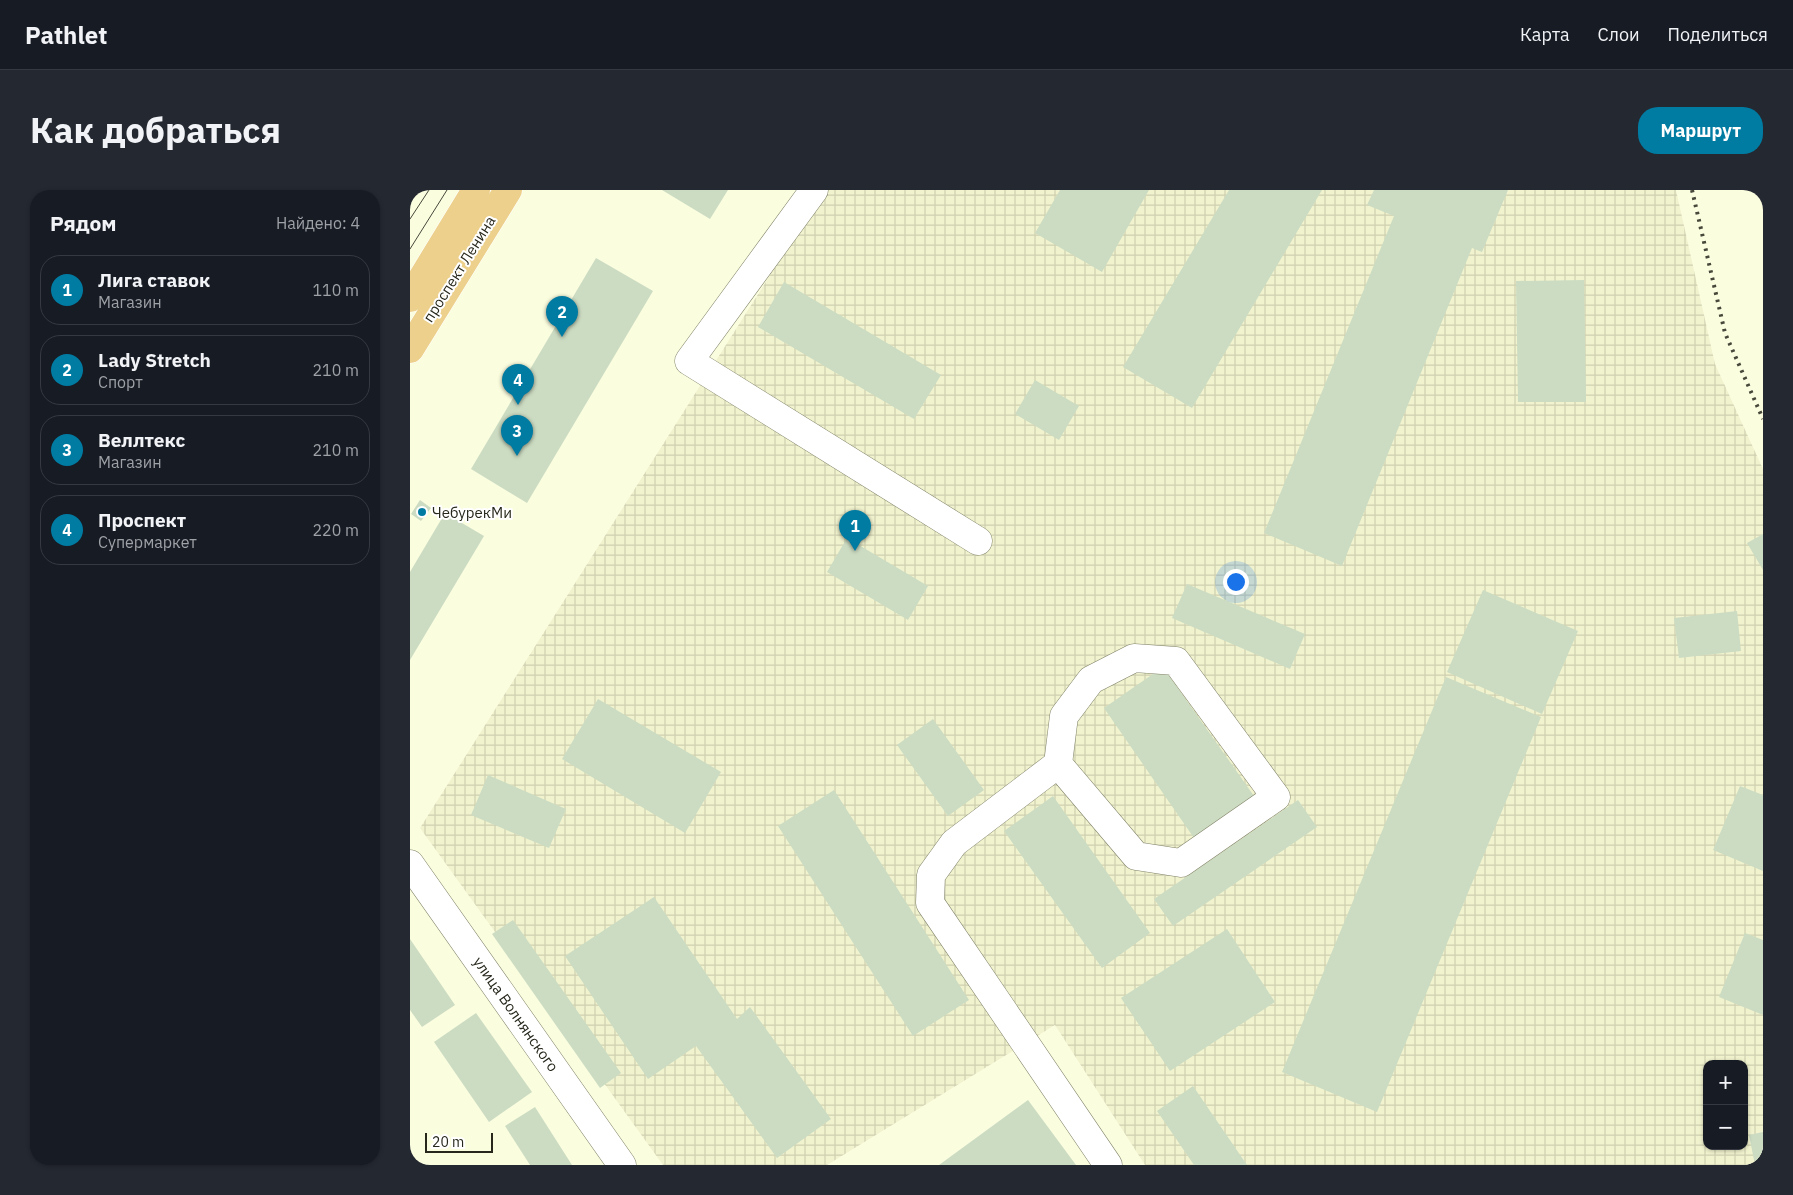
<!DOCTYPE html>
<html lang="ru">
<head>
<meta charset="utf-8">
<style>
  body { margin:0; font-family:"IBM Plex Sans",sans-serif; background:#242831; color:#f1f3f6 }
  .controls { position:absolute; right:15px; bottom:15px; display:grid; overflow:hidden; border-radius:10px; box-shadow:0 1px 4px #0004 }
  .controls button { width:45px; height:45px; display:grid; place-items:center; padding:0; border:0; border-bottom:1px solid #363941; background:#171b24; color:#f1f3f6; font:25px sans-serif }
  .scale { position:absolute; left:15px; bottom:12px; width:68px; box-sizing:border-box; padding-left:5px; border:2px solid #27271c; border-top:0; font-size:14px; line-height:18px; white-space:nowrap; color:#27271c; -webkit-text-stroke:4px #fff; paint-order:stroke }
  .you { position:absolute; left:825px; top:391px; width:18px; height:18px; margin:-12px; border:4px solid #fff; border-radius:50%; background:#1a73e8; box-shadow:0 0 0 8px #1a73e833 }
  .badge { display:grid; place-items:center; width:32px; height:32px; border-radius:50%; background:#007ba2; color:#fff; font-size:16px; font-weight:700 }
  .pin { position:absolute; translate:-50% -41px; filter:drop-shadow(0 1px 2px #0008) }
  .pin::after { content:''; position:absolute; top:26px; width:18px; height:15px; background:inherit; clip-path:polygon(0 0,100% 0,50% 100%) }
  .list { margin:0; padding:0; list-style:none }
  h2 { display:flex; justify-content:space-between; align-items:center; height:65px; margin:0; padding:0 20px; font-size:21px }
  h2 small { font-size:16px; font-weight:400; color:#9ea1a6 }
  .list li { display:grid; grid-template-columns:32px 1fr auto; gap:15px; align-items:center; box-sizing:border-box; height:70px; margin:0 10px 10px; padding:0 10px; border:1px solid #363941; border-radius:20px }
  .list b { display:block; font-size:19px; white-space:nowrap }
  .list p { margin:0; font-size:16px; white-space:nowrap; color:#9ea1a6 }
  .list em { font-size:16px; font-style:normal; color:#9ea1a6 }
  .map { position:relative; flex:none; width:1353px; height:975px; overflow:hidden; border-radius:20px }
  header { display:flex; align-items:center; gap:30px; box-sizing:border-box; height:70px; padding:0 25px; background:#171b24; border-bottom:1px solid #363941 }
  header strong { font-size:24px }
  nav { display:flex; gap:28px; margin-inline-start:auto; font-size:18px }
  .intro { display:flex; align-items:center; justify-content:space-between; box-sizing:border-box; height:120px; padding:0 30px }
  h1 { margin:0; font-size:35px }
  .button { padding:12px 22px; border-radius:20px; background:#007ba2; color:#fff; font-size:18px; font-weight:700 }
  main { display:flex; gap:30px; padding:0 30px }
  aside { flex:1; background:#171b24; border-radius:20px; box-shadow:0 1px 4px #0004 }
  .map>svg:first-child { display:block }
</style>
</head>
<body>
<header>
<strong>Pathlet</strong>
<nav><a>Карта</a><a>Слои</a><a>Поделиться</a></nav>
</header>
<div class="intro"><h1>Как добраться</h1><a class="button">Маршрут</a></div>
<main>
<aside>
<h2>Рядом<small>Найдено: 4</small></h2>
<ul class="list">
<li><span class="badge">1</span><div><b>Лига ставок</b><p>Магазин</p></div><em>110 m</em></li>
<li><span class="badge">2</span><div><b>Lady Stretch</b><p>Спорт</p></div><em>210 m</em></li>
<li><span class="badge">3</span><div><b>Веллтекс</b><p>Магазин</p></div><em>210 m</em></li>
<li><span class="badge">4</span><div><b>Проспект</b><p>Супермаркет</p></div><em>220 m</em></li>
</ul>
</aside>
<div class="map">
<svg width="1353" height="975" viewBox="0 0 1353 975">
  <defs>
    <pattern id="industrial-grid" width="8" height="8" patternUnits="userSpaceOnUse" patternTransform="scale(1.25)"><rect width="8" height="8" fill="#f1f3ce"/><path d="M0 4h8M4 0v8" fill="none" stroke="#cfd0b0"/></pattern>
  </defs>
  <rect width="100%" height="100%" fill="#fbfddf"/>
  <path fill="url(#industrial-grid)" fill-rule="evenodd" d="M414 0H1266L1305 174 1353 279V975H735L645 835 417 975H253L10 638ZM1297 874H1334V956H1297Z"/>
  <g fill="#ccdcc2">
    <polygon points="252,0 318,0 300,29"/>
    <polygon points="650,0 739,0 692,82 625,43"/>
    <polygon points="819,0 912,0 782,218 713,177"/>
    <polygon points="964,0 1098,0 1072,62 1062,58 932,376 854,343 984,26 957,15"/>
    <polygon points="186,68 243,101 117,313 61,279"/>
    <polygon points="1174,90 1176,212 1108,212 1106,91"/>
    <polygon points="374,92 531,185 504,229 348,137"/>
    <polygon points="625,190 669,216 649,250 605,224"/>
    <polygon points="10,310 21,318 11,331 1,324"/>
    <polygon points="35,323 74,346 0,470 0,382"/>
    <polygon points="1353,344 1353,380 1337,353"/>
    <polygon points="437,348 518,396 498,430 417,382"/>
    <polygon points="777,394 895,444 880,479 762,428"/>
    <polygon points="1073,400 1168,441 1132,524 1037,482"/>
    <polygon points="1327,421 1331,461 1269,468 1264,428"/>
    <polygon points="753,477 844,606 784,648 694,518"/>
    <polygon points="1036,487 1131,527 967,922 872,882"/>
    <polygon points="188,509 311,582 275,643 152,569"/>
    <polygon points="523,529 574,600 538,626 487,555"/>
    <polygon points="78,585 156,619 139,658 61,625"/>
    <polygon points="1330,596 1353,605 1353,681 1303,660"/>
    <polygon points="424,600 559,810 503,846 368,636"/>
    <polygon points="643,606 740,743 692,778 594,641"/>
    <polygon points="888,610 907,637 763,736 744,709"/>
    <polygon points="244,707 327,829 340,817 421,929 367,968 286,856 238,889 155,766"/>
    <polygon points="103,730 211,883 190,898 82,744"/>
    <polygon points="817,739 865,812 760,881 711,808"/>
    <polygon points="1335,743 1353,750 1353,825 1309,807"/>
    <polygon points="0,749 45,815 12,837 0,820"/>
    <polygon points="66,823 122,902 79,932 24,852"/>
    <polygon points="783,896 837,975 784,975 747,921"/>
    <polygon points="618,910 666,975 529,975"/>
    <polygon points="125,917 162,975 120,975 95,936"/>
    <polygon points="1353,942 1353,975 1345,975 1339,945"/>
  </g>
  <g fill="none" stroke-linecap="round" stroke-linejoin="round">
    <g stroke="#818268" stroke-width="29">
      <g id="minor">
        <polyline points="404,0 279,171 568,351"/>
        <polyline points="648,574 726,666 771,673 866,607 766,471 724,468 681,490 654,526 648,574 544,653 521,685 520,713 698,975"/>
        <polyline points="0,674 212,975"/>
      </g>
    </g>
    <g stroke="#fff" stroke-width="29">
      <g id="major">
        <polyline points="0,108 66,0"/>
        <polyline points="0,159 98,0"/>
      </g>
    </g>
    <use href="#minor" stroke="#fff" stroke-width="28"/>
    <use href="#major" stroke="#ecd08c" stroke-width="28"/>
    <g stroke="#47483a" stroke-width="1">
      <polyline points="0,29 19,0"/>
      <polyline points="0,59 37,0"/>
    </g>
    <polyline stroke="#47483a" stroke-width="4" stroke-dasharray="2.5 5" stroke-linecap="butt" points="1282,0 1315,143 1353,229"/>
  </g>
  <circle fill="#007ba2" stroke="#fff" stroke-width="2" cx="12" cy="322" r="5"/>
  <g text-anchor="middle" dominant-baseline="central" stroke-width="4" stroke-linejoin="round" paint-order="stroke">
    <g font-size="15" fill="#27271c" stroke="#fff">
      <text transform="translate(49 79) rotate(-58)">проспект Ленина</text>
      <text transform="translate(106 824) rotate(55)">улица Волнянского</text>
    </g>
    <g font-size="15" fill="#27271c" stroke="#fff" text-anchor="start">
      <text x="22" y="322">ЧебурекМи</text>
    </g>
  </g>
</svg>
<div class="controls">
<button>+</button>
<button>−</button>
</div>
<div class="scale">20 m</div>
<div class="you"></div>
<div class="pin badge" style="left:445px;top:361px">1</div>
<div class="pin badge" style="left:152px;top:147px">2</div>
<div class="pin badge" style="left:107px;top:266px">3</div>
<div class="pin badge" style="left:108px;top:215px">4</div>
</div>
</main>
</body>
</html>
